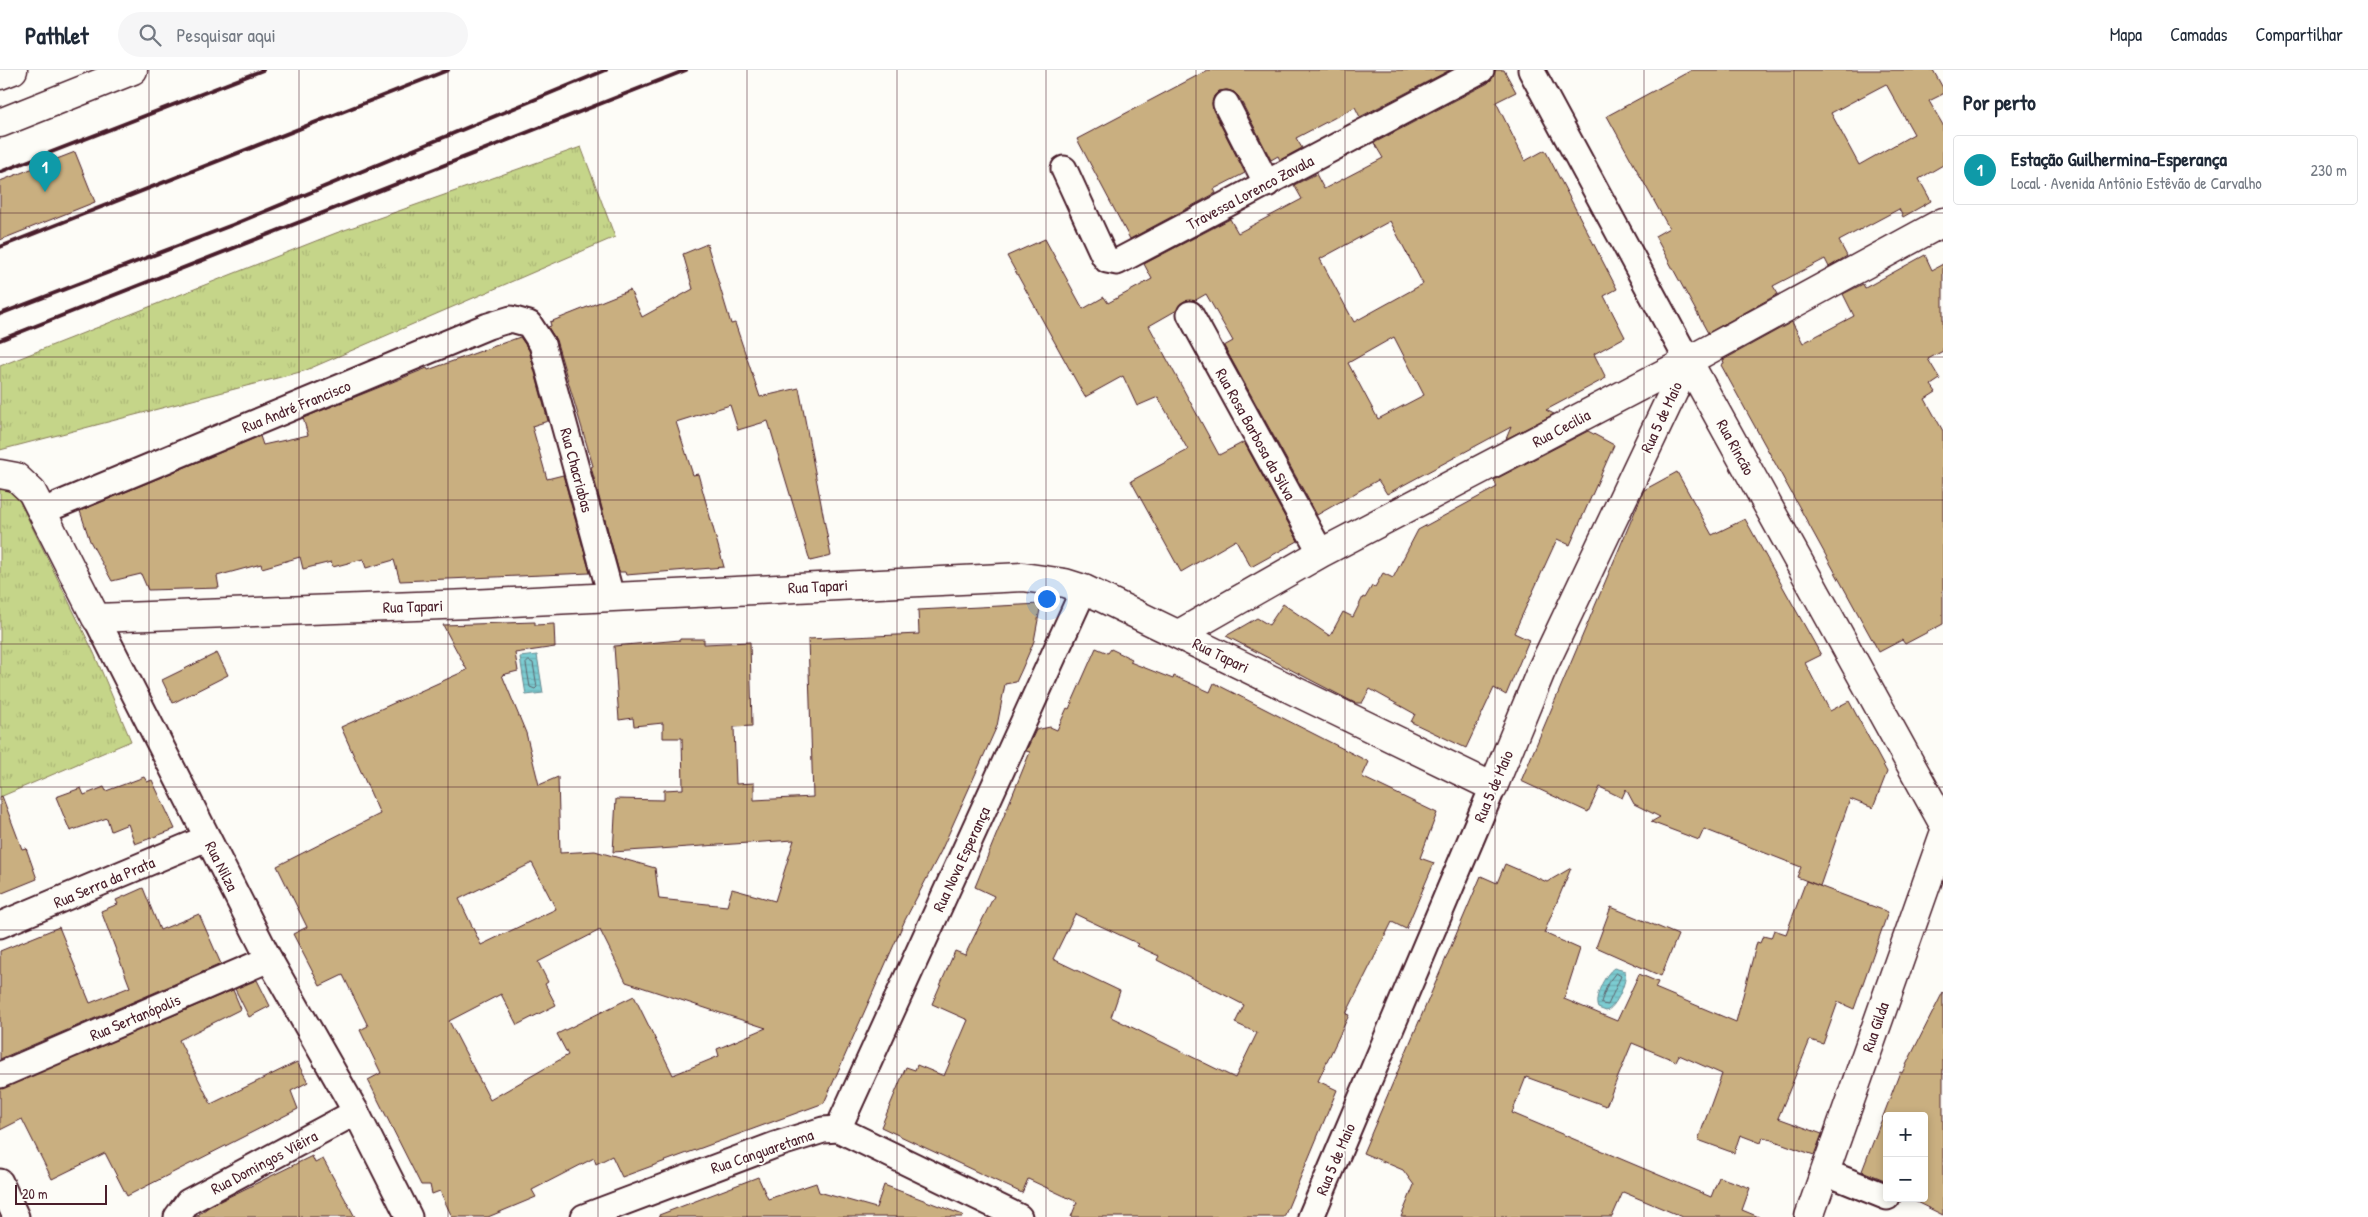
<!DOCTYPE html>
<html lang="pt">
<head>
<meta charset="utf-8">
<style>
  body { margin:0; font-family:"Patrick Hand",sans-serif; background:#f6f6f7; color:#1f2937 }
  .controls { position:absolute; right:15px; bottom:15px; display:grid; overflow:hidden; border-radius:5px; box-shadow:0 2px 8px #0003 }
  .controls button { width:45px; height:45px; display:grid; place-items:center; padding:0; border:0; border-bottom:1px solid #e0e1e3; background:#fff; color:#1f2937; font:25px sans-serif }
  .scale { position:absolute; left:15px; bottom:12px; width:92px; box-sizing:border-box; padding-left:5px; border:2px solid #4a1f2b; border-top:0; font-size:14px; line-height:18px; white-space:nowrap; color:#4a1f2b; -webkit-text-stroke:4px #fdfcf7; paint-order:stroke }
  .you { position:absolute; left:1046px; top:528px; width:18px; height:18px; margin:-12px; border:4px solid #fff; border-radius:50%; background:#1a73e8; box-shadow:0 0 0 8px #1a73e833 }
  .badge { display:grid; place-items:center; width:32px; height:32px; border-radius:50%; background:#0b8043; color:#fff; font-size:16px; font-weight:700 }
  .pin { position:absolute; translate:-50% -41px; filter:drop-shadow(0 1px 2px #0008) }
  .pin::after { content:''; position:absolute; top:26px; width:18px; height:15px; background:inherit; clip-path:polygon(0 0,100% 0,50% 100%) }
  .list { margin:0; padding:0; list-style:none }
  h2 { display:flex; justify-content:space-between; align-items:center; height:65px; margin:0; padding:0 20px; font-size:21px }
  h2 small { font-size:16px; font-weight:400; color:#747a83 }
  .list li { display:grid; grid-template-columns:32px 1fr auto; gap:15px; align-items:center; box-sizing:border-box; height:70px; margin:0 10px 10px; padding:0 10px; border:1px solid #e0e1e3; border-radius:5px }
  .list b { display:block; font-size:19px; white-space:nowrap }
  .list p { margin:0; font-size:16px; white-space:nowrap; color:#747a83 }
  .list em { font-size:16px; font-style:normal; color:#747a83 }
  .icon { flex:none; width:28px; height:28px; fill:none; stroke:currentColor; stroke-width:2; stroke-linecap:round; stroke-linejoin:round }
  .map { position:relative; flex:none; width:1943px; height:1147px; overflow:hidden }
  header { display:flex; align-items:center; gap:30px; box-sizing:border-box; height:70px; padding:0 25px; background:#fff; border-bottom:1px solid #e0e1e3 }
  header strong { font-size:24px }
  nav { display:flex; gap:28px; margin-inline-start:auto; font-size:18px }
  .search { width:350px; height:45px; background:#f6f6f7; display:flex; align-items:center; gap:12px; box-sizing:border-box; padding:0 18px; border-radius:28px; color:#747a83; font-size:19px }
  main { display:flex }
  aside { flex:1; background:#fff }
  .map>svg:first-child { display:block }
</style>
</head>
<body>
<header>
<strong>Pathlet</strong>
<div class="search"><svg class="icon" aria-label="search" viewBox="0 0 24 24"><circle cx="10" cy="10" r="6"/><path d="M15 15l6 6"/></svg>Pesquisar aqui</div>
<nav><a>Mapa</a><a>Camadas</a><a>Compartilhar</a></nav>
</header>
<main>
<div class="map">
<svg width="1943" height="1147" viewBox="0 0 1943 1147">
  <defs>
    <pattern id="park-tufts" width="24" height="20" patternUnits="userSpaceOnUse" patternTransform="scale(1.25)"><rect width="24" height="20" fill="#c5d589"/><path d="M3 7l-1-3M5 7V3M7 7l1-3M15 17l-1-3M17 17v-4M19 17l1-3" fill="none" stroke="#abb676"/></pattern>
    <pattern id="water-rules" width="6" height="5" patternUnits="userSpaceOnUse" patternTransform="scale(1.25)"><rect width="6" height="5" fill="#7bccd1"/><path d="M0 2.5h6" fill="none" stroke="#6cafb4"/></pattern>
  </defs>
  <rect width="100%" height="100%" fill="#fdfcf7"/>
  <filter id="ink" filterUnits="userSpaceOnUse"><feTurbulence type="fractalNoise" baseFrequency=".02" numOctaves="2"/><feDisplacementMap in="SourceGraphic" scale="10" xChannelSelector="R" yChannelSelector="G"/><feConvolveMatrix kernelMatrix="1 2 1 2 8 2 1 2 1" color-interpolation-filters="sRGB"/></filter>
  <g filter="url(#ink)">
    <g fill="url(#park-tufts)" stroke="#887a5a">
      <polygon points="581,77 615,167 304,301 0,380 0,296 336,163"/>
      <polygon points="11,414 94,583 131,671 0,727 0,417"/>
    </g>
    <g fill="url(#water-rules)" stroke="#67878f">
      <polygon points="537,585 543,623 526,625 520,587"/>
      <path d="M1614 898 1625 901C1628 910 1616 938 1606 941L1598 938C1593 928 1605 904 1614 898Z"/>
    </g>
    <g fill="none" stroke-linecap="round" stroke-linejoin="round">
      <g stroke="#5e646d" stroke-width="1">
        <polygon points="529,591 533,593 537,617 535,619 530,617 526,594"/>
        <polygon points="1616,903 1621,906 1608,935 1602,934 1601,932 1608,913"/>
      </g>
    </g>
    <g fill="#c9af80" stroke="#4a1f2b" fill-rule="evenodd">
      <polygon points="1208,0 1450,0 1360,47 1355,37 1296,68 1302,78 1280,90 1278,86 1271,90 1239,27 1234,22 1227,20 1219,21 1214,26 1212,33 1213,40 1245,103 1214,119 1216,123 1130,169 1077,69"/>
      <path d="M1495 0H1504L1516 22 1496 32 1525 91 1545 80 1617 219 1604 226 1625 267 1594 284 1606 308 1546 340 1554 344 1506 369 1511 357 1387 424 1378 410 1317 445 1224 276 1233 271 1206 224 1194 231H1184L1177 240 1149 256 1219 385 1244 372 1298 471 1251 497 1236 470 1181 502 1131 411 1188 380 1158 327 1137 336 1123 306 1085 327 1007 186 1045 169 1083 239 1104 227 1108 233 1152 209 1144 194 1230 149 1238 163 1302 129 1294 115 1316 104 1324 119 1383 88 1374 73 1488 13 1493 7ZM1390 151 1423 214 1354 252 1320 189ZM1394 267 1424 325 1378 349 1348 293Z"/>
      <path d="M1692 0H1933L1943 18V24L1929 31 1943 55V95L1919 109 1931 131 1903 147 1899 139 1839 171 1847 186 1829 197 1825 189 1773 216 1778 224 1708 263 1655 166 1669 158 1607 46ZM1886 14 1914 64 1859 95 1831 43Z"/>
      <polygon points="75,82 95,132 0,170 0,111"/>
      <polygon points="707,174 731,254 735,253 760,327 799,318 831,486 810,491 768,351 738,360 730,335 676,352 693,405 698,404 724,497 626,505 625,502 619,502 591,397 593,396 556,270 548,257 551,256 550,252 630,220 642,247 693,219 683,184"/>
      <polygon points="1925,185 1932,200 1943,194 1943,281 1928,289 1940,309 1931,315 1936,322 1925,329 1943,361 1943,554 1905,574 1902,570 1879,582 1721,295 1724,293 1723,290 1792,252 1803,273 1854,246 1843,224 1863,214 1865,218"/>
      <polygon points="520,267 529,280 548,351 532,356 547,409 563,405 590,503 400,511 394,490 366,498 363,489 333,497 331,492 303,499 300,487 262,498 261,494 217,506 219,518 148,520 141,504 112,511 90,471 80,441 260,366 263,375 308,365 303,348 427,298 428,300"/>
      <polygon points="1588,361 1614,375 1570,475 1557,469 1514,563 1529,570 1506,625 1494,618 1466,678 1411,652 1415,644 1370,619 1362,633 1355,633 1226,566 1257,548 1269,555 1283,534 1330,566 1343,542 1353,547 1363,527 1365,528 1372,516 1375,517 1383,503 1393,508 1418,460 1497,417 1494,410"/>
      <polygon points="1677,402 1712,465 1745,449 1821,585 1805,593 1830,641 1849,631 1887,702 1873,738 1850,729 1820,816 1797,807 1801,797 1704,759 1699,770 1651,752 1660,747 1634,734 1626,719 1622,728 1600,717 1588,742 1521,711 1644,420"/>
      <path d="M1041 534 1034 571 1022 599 1016 612 1005 614 997 656 941 781 905 850 824 1033 622 1107 612 1086 596 1094 594 1088 532 1120 536 1127 488 1147H452L440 1121 432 1124 430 1115H421L368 1010 381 1003 360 960 368 956 343 905 320 916 293 864 307 857 277 796 380 744 341 657 467 600 443 555 535 552V555L554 554 555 577 515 583 518 601 502 605 526 663 539 715 558 707 560 783 595 781 655 798 659 829 727 836 732 819 775 831 794 770 613 782 616 729 664 730V720L683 719 682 668H663V653L634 656 633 648 619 650 614 576 680 570V569H704V574L750 572 752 656 734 657 736 714 754 713V730L813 727 808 569 919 564 918 540ZM532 793 556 839 481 875 459 829ZM600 860 626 912 766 958 717 979 719 986 673 1005 634 926 557 964 568 985 490 1030 449 951 501 924 517 955 556 935 545 914 548 912 538 892Z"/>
      <path d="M1096 578 1108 583 1111 579 1132 589 1130 592 1173 609 1174 606 1210 622 1214 613 1369 692 1362 707 1437 743 1420 788 1434 793 1406 859 1392 852 1346 944 1349 945 1318 1011 1337 1020 1284 1147H1071L1077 1132 1028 1109 1022 1123 881 1057 906 997 915 1000 917 995 944 1006 968 950 932 934 955 881 965 885 994 826 975 817 1030 682 1026 681 1036 660 1050 657 1057 660 1067 638 1069 639ZM1075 844 1139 874 1137 876 1159 886 1157 890 1244 935 1235 953 1257 963 1235 1008 1111 947 1120 921 1053 889Z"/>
      <polygon points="217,583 228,605 173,633 162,610"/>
      <polygon points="144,707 147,712 152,710 175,759 135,774 128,754 111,761 107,748 70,761 56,727 81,718 84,725 104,717 106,721"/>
      <polygon points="2,726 22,779 26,778 37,809 0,824 0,727"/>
      <polygon points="1505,794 1547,812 1571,798 1544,863 1580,879 1564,929 1617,951 1639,904 1658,912 1655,918 1736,952 1757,872 1760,873 1763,866 1771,868 1774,860 1786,864 1806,811 1888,842 1854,939 1838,932 1823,974 1810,970 1778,1048 1822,1064 1814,1085 1763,1067 1761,1073 1740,1065 1734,1083 1698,1070 1722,1004 1679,985 1676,991 1632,973 1606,1036 1526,1007 1512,1043 1711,1127 1719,1107 1750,1118 1742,1140 1759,1147 1683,1147 1623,1122 1612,1147 1401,1147 1414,1115 1403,1100 1363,1083 1481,806 1497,813"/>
      <polygon points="143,818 160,860 199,844 221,894 0,989 0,881 59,857 90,933 130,917 101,841 118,834 116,830"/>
      <polygon points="1611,837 1678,865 1661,906 1596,877"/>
      <polygon points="257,910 270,936 249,947 235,919"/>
      <polygon points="233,920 241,939 179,970 211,1034 297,992 308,1012 291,1021 298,1039 127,1126 105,1083 52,1109 22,1049 0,1060 0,1019"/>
      <polygon points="1943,922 1943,1145 1908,1128 1924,1128 1924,1046 1887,1046 1887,1111 1862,1101 1900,1002 1902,1003"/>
      <polygon points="312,1086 315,1093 323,1089 355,1147 195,1147 210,1136"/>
      <polygon points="758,1107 768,1129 816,1113 819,1122 876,1138 884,1115 963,1145 962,1147 660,1147 659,1145"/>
    </g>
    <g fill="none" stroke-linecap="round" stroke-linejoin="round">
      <g stroke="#4a1f2b" stroke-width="29">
        <g id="minor">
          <polyline points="1531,0 1688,291"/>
          <polyline points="1226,34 1267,114"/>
          <polyline points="1064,99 1104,186 1107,190 1117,192 1481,0"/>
          <polyline points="1190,244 1321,483"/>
          <polyline points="43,441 488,256 511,249 529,254 542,274 611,526"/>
          <polyline points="96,548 269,889 356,1042 409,1147"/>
          <polyline points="0,855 207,768"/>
          <polyline points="0,1005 269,889"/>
          <polyline points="838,1059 1084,519"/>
          <polyline points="1825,1102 1887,1127"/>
          <polyline points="0,1112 16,1147"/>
          <polyline points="177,1147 188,1132 356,1042"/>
          <polyline points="584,1147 775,1075 823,1060 838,1059 1019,1147"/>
          <polyline points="1311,1147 1493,717"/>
        </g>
      </g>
      <g stroke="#4a1f2b" stroke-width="31">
        <g id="tertiary">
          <polyline points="1688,291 1943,753"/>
          <polyline points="0,404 16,407 32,422 96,548 470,534 1023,507 1065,513 1084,519 1493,717 1541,601 1688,291"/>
          <polyline points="1179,564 1321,483 1688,291 1943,152"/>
          <polyline points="1809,1147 1943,767"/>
        </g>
      </g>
      <g stroke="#4a1f2b" stroke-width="31">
        <g id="trunk">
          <polyline points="0,5 13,0"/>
          <polyline points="0,53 133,0"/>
        </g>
      </g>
      <use href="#minor" stroke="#fdfcf7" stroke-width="25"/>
      <use href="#tertiary" stroke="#fdfcf7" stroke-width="28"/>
      <use href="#trunk" stroke="#fdfcf7" stroke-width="28"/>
      <g stroke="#4a1f2b" stroke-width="4">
        <polyline points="0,102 263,0"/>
        <polyline points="0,177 448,0"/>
        <polyline points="0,244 232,155 606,0"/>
        <polyline points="0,270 686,0"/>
      </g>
    </g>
  </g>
  <path fill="none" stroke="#4a1f2b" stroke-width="1" stroke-opacity="0.55" d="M149 0V1147M299 0V1147M448 0V1147M598 0V1147M747 0V1147M897 0V1147M1046 0V1147M1196 0V1147M1345 0V1147M1495 0V1147M1644 0V1147M1794 0V1147M0 143H1943M0 287H1943M0 430H1943M0 574H1943M0 717H1943M0 860H1943M0 1004H1943"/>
  <g text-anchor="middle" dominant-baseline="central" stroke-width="4" stroke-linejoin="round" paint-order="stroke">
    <g font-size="16" fill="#4a1f2b" stroke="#fdfcf7">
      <text transform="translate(1250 122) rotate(-28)">Travessa Lorenco Zavala</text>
      <text transform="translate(296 336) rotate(-22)">Rua André Francisco</text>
      <text transform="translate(1661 347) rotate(-65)">Rua 5 de Maio</text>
      <text transform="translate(1561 358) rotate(-28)">Rua Cecilia</text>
      <text transform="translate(1256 364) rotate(61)">Rua Rosa Barbosa da Silva</text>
      <text transform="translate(1736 377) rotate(61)">Rua Rincão</text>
      <text transform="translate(577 400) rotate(75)">Rua Chacriabas</text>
      <text transform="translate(818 516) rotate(-3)">Rua Tapari</text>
      <text transform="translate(413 536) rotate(-2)">Rua Tapari</text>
      <text transform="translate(1221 585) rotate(26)">Rua Tapari</text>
      <text transform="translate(1493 716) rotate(-67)">Rua 5 de Maio</text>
      <text transform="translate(961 789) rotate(-65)">Rua Nova Esperança</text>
      <text transform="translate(222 796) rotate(63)">Rua Nilza</text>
      <text transform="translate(104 812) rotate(-23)">Rua Serra da Prata</text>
      <text transform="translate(135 947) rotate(-23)">Rua Sertanópolis</text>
      <text transform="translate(1875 957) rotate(-71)">Rua Gilda</text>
      <text transform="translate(762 1081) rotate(-19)">Rua Canguaretama</text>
      <text transform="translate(1335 1089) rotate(-67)">Rua 5 de Maio</text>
      <text transform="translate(264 1092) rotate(-28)">Rua Domingos Viêira</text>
    </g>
  </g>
</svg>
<div class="controls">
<button>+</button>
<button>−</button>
</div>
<div class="scale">20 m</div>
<div class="you"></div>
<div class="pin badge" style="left:45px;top:122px;background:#0f9aa8">1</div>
</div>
<aside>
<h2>Por perto<small></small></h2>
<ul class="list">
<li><span class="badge" style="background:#0f9aa8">1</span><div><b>Estação Guilhermina-Esperança</b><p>Local · Avenida Antônio Estêvão de Carvalho</p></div><em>230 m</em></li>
</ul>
</aside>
</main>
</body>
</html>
